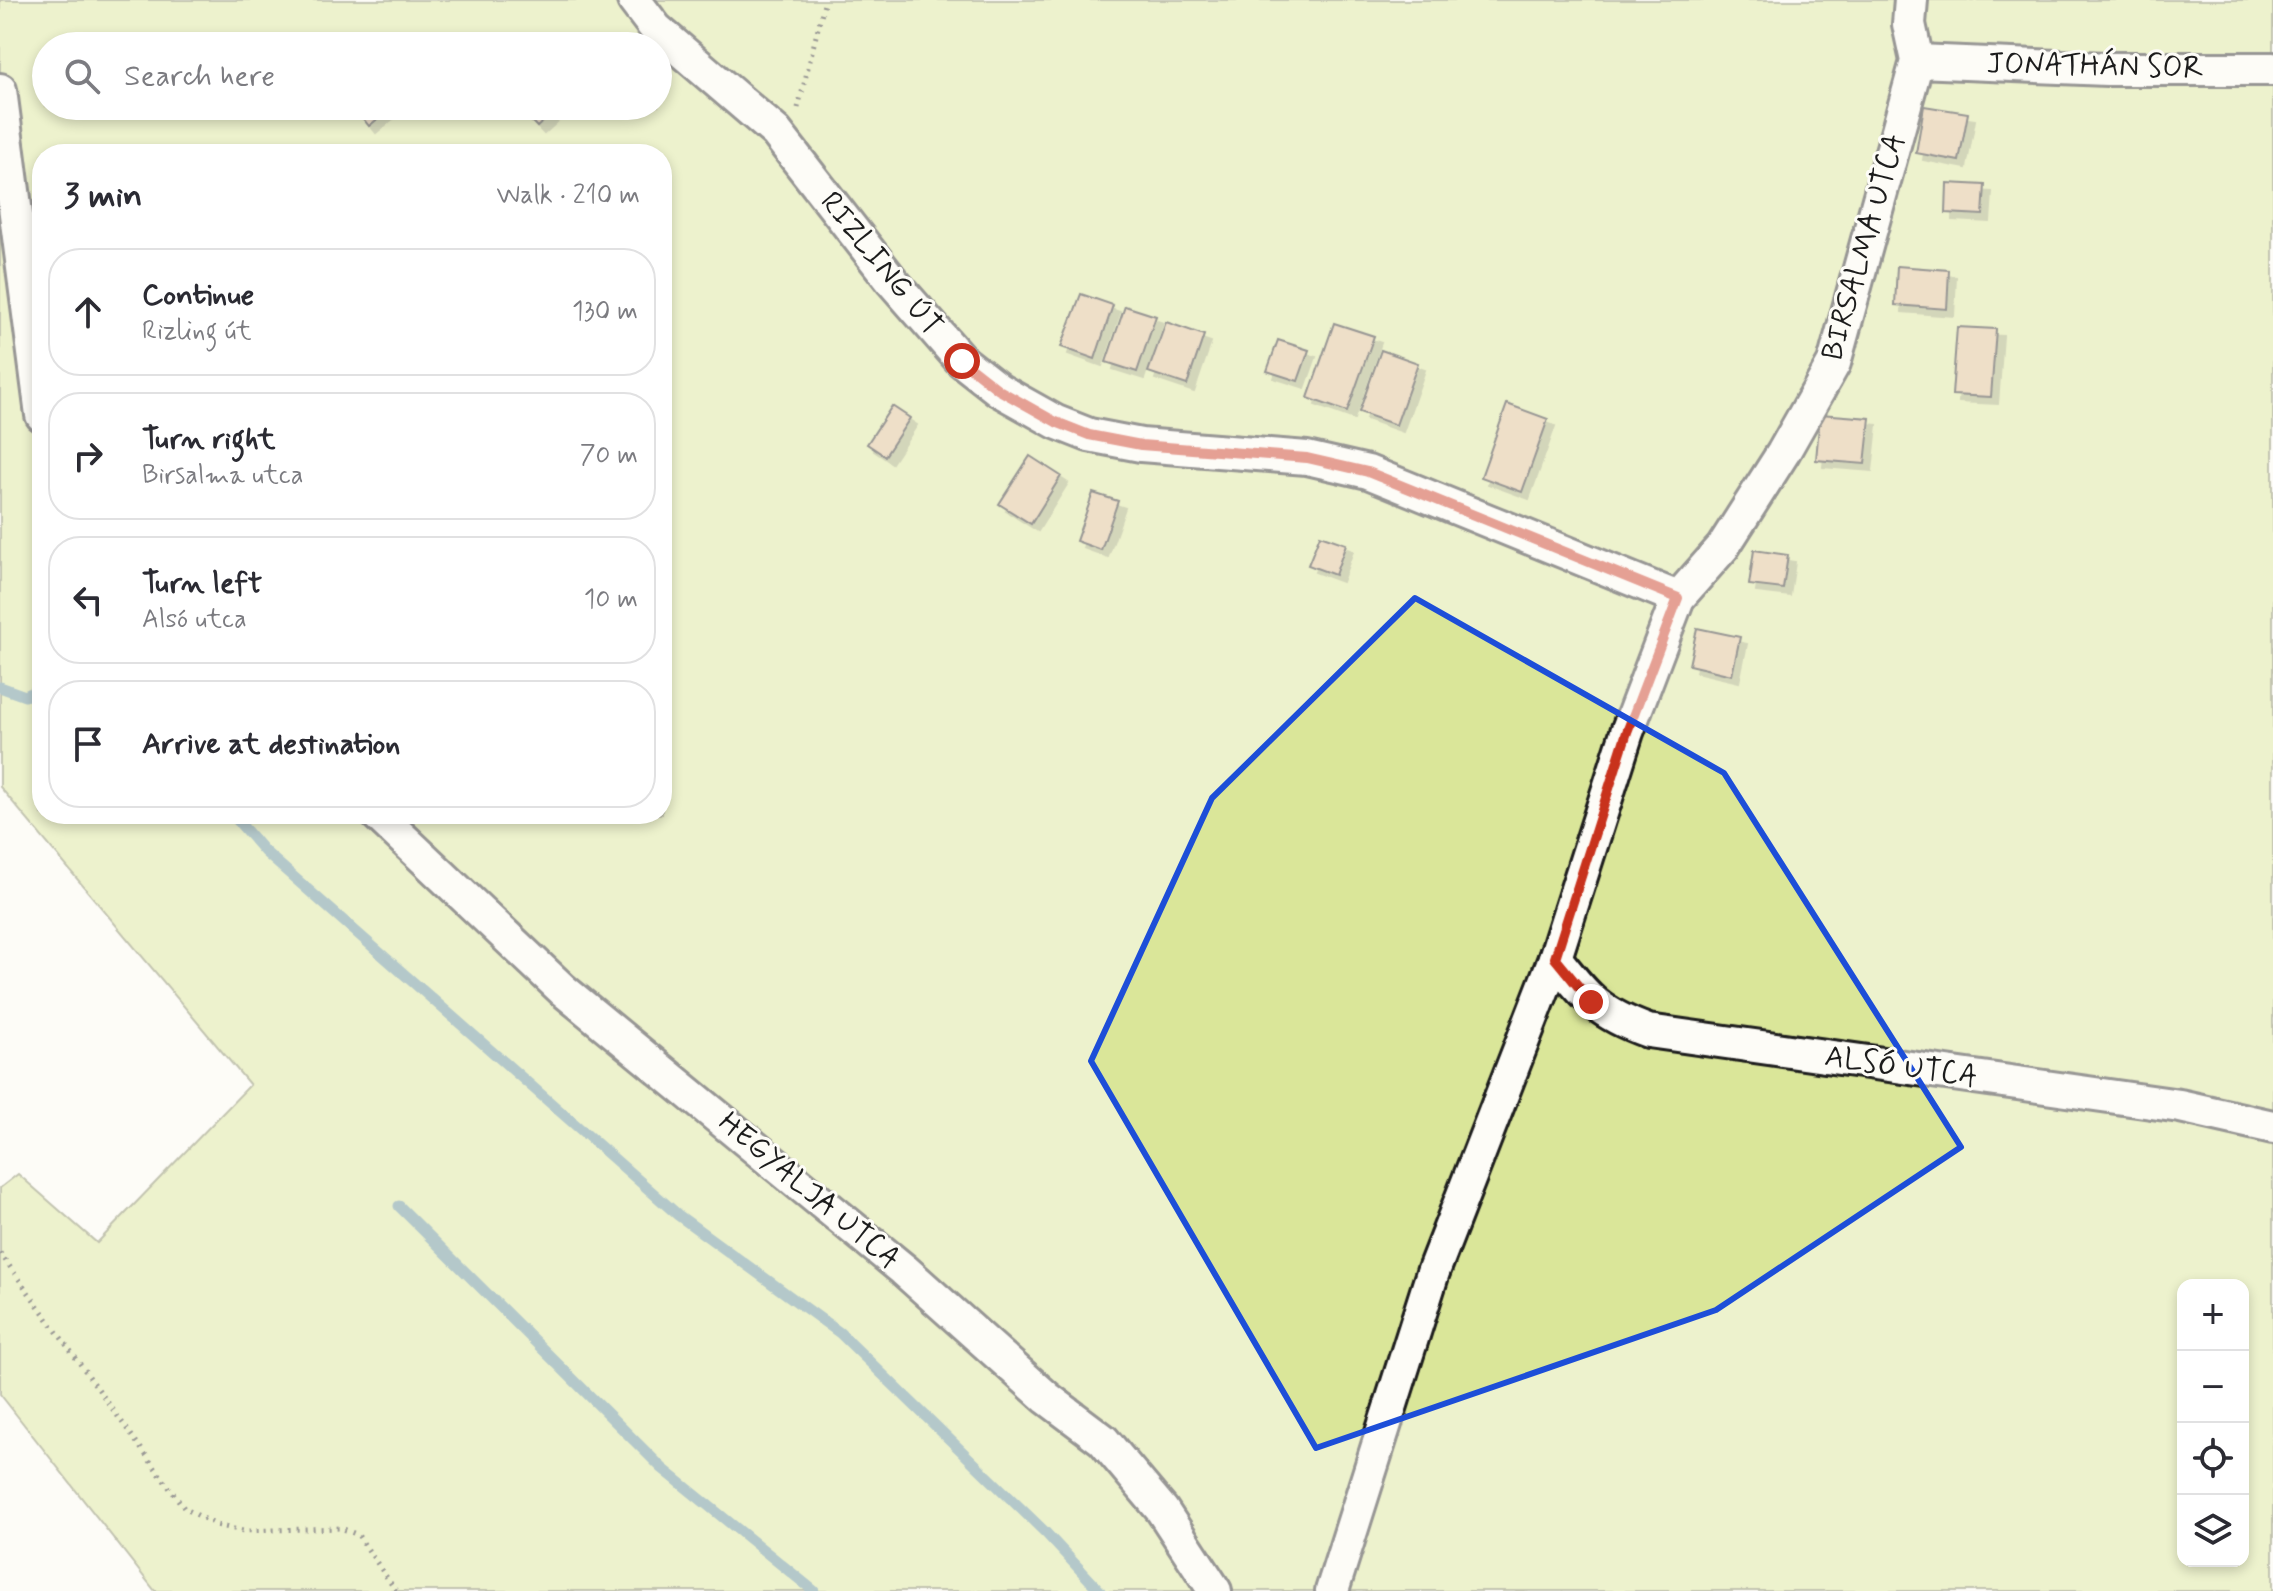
<!DOCTYPE html>
<html lang="en">
<head>
<meta charset="utf-8">
<style>
  body { margin:0; font-family:Mynerve,sans-serif; background:#f7f7f7; color:#2b2b33 }
  .controls { position:absolute; right:24px; bottom:24px; display:grid; overflow:hidden; border-radius:16px; box-shadow:0 4px 12px #0003 }
  .controls button { width:72px; height:72px; display:grid; place-items:center; padding:0; border:0; border-bottom:2px solid #e1e1e2; background:#fff; color:#2b2b33; font:40px sans-serif }
  .stop { position:absolute; width:24px; height:24px; margin:-18px; border:6px solid #c8321e; border-radius:50%; background:#fff }
  .stop.end { background:#c8321e; border-color:#fff; box-shadow:0 2px 8px #0008 }
  .list { margin:0; padding:0; list-style:none }
  h2 { display:flex; justify-content:space-between; align-items:center; height:104px; margin:0; padding:0 32px; font-size:34px }
  h2 small { font-size:26px; font-weight:400; color:#7c7c81 }
  .list li { display:grid; grid-template-columns:52px 1fr auto; gap:24px; align-items:center; box-sizing:border-box; height:128px; margin:0 16px 16px; padding:0 16px; border:2px solid #e1e1e2; border-radius:32px }
  .list b { display:block; font-size:30px; white-space:nowrap }
  .list p { margin:0; font-size:26px; white-space:nowrap; color:#7c7c81 }
  .list em { font-size:26px; font-style:normal; color:#7c7c81 }
  .icon { flex:none; width:44px; height:44px; fill:none; stroke:currentColor; stroke-width:2; stroke-linecap:round; stroke-linejoin:round }
  .map { position:relative; flex:none; width:2273px; height:1591px; overflow:hidden }
  .search { position:absolute; background:#fff; box-shadow:0 4px 12px #0003; left:32px; top:32px; width:640px; height:88px; display:flex; align-items:center; gap:20px; box-sizing:border-box; padding:0 28px; border-radius:44px; color:#7c7c81; font-size:30px }
  .panel { position:absolute; background:#fff; box-shadow:0 4px 12px #0003; left:32px; top:144px; width:640px; height:680px; border-radius:32px }
  .map>svg:first-child { display:block }
</style>
</head>
<body>
<div class="map">
<svg width="2273" height="1591" viewBox="0 0 2273 1591">
  <defs>
    <filter id="shadow"><feDropShadow dx="7" dy="7" stdDeviation="0" flood-color="#0004"/></filter>
  </defs>
  <rect width="100%" height="100%" fill="#fdfcf7"/>
  <filter id="ink" filterUnits="userSpaceOnUse"><feTurbulence type="fractalNoise" baseFrequency=".0125" numOctaves="2"/><feDisplacementMap in="SourceGraphic" scale="16" xChannelSelector="R" yChannelSelector="G"/><feConvolveMatrix kernelMatrix="1 2 1 2 8 2 1 2 1" color-interpolation-filters="sRGB"/></filter>
  <g filter="url(#ink)">
    <path fill="#dae699" stroke="#7b815a" stroke-width="2" fill-rule="evenodd" d="M0 0H2273V1591H155L0 1394V1188L18 1174 97 1243 250 1085 0 787ZM46 46H658V106H46ZM42 154H662V814H42ZM2183 1285H2243V1561H2183Z"/>
    <g fill="none" stroke-linecap="round" stroke-linejoin="round">
      <g stroke="#5c8b93" stroke-width="11">
        <polyline points="0,687 25,696 42,688"/>
        <polyline points="232,814 264,851 678,1215 840,1333 1046,1533 1100,1591"/>
        <polyline points="399,1206 662,1468 814,1591"/>
      </g>
    </g>
    <g fill="#dbbc8e" stroke="#1c1c1c" stroke-width="2" filter="url(#shadow)">
      <polygon points="353,106 393,106 369,126"/>
      <polygon points="517,106 560,106 537,127"/>
      <polygon points="1924,106 1968,113 1959,161 1916,153"/>
      <polygon points="1947,183 1985,185 1983,215 1946,213"/>
      <polygon points="1897,266 1949,270 1947,309 1895,305"/>
      <polygon points="1081,294 1113,305 1095,359 1061,347"/>
      <polygon points="1125,306 1156,316 1137,372 1106,362"/>
      <polygon points="1166,322 1204,335 1187,385 1148,372"/>
      <polygon points="1334,323 1374,336 1347,412 1308,398"/>
      <polygon points="1957,327 1996,329 1991,397 1952,395"/>
      <polygon points="1278,340 1309,350 1298,381 1267,371"/>
      <polygon points="1381,350 1418,363 1396,425 1359,412"/>
      <polygon points="1507,404 1548,419 1522,492 1481,477"/>
      <polygon points="892,406 910,418 885,456 867,444"/>
      <polygon points="1820,414 1870,418 1865,464 1816,460"/>
      <polygon points="1030,456 1061,476 1031,524 999,504"/>
      <polygon points="1093,493 1118,501 1101,550 1076,541"/>
      <polygon points="1320,535 1346,544 1335,575 1308,565"/>
      <polygon points="1754,550 1788,555 1783,589 1749,585"/>
      <polygon points="1697,628 1740,637 1732,675 1689,665"/>
    </g>
    <g fill="none" stroke-linecap="round" stroke-linejoin="round">
      <g stroke="#1c1c1c" stroke-width="38">
        <g id="minor">
          <polyline points="634,0 656,29 776,132 892,281 962,361 999,390 1056,422 1089,435 1141,445 1307,458 1368,472 1678,598"/>
          <polyline points="1917,61 2107,69 2273,69"/>
          <polyline points="0,90 42,415"/>
          <polyline points="377,814 563,990 904,1270 1047,1398 1103,1440 1162,1510 1215,1591"/>
          <path d="M1555 958C1587 998 1598 1013 1648 1031L2180 1106 2273 1127"/>
          <polyline points="1332,1591 1433,1272 1555,958 1627,732 1678,598 1723,547 1783,453 1834,363 1917,61 1909,24 1911,0"/>
        </g>
      </g>
      <g stroke="#1c1c1c" stroke-width="5" stroke-dasharray="2 6" stroke-linecap="butt">
        <polyline points="798,108 825,0"/>
        <polyline points="0,1253 184,1508 216,1525 243,1531 341,1528 358,1535 396,1591"/>
      </g>
      <use href="#minor" stroke="#fdfcf7" stroke-width="32"/>
    </g>
  </g>
  <g fill="none" stroke-linecap="round" stroke-linejoin="round" filter="url(#ink)">
    <polyline stroke="#c8321e" stroke-width="10" points="962,361 999,390 1056,422 1089,435 1141,445 1307,458 1368,472 1678,598 1627,732 1555,958 1591,1002"/>
  </g>
  <path d="M0 0H2273V1591H0ZM1415 598 1724 773 1961 1147 1716 1310 1316 1448 1091 1061 1212 798Z" fill="#fdfcf7" fill-opacity=".55" fill-rule="evenodd"/>
  <path fill="none" stroke="#1d4ed8" stroke-width="6" stroke-linejoin="round" d="M1415 598 1724 773 1961 1147 1716 1310 1316 1448 1091 1061 1212 798Z"/>
  <g text-anchor="middle" dominant-baseline="central" stroke-width="6" stroke-linejoin="round" paint-order="stroke">
    <g font-size="30" fill="#1c1c1c" stroke="#fdfcf7">
      <text transform="translate(2095 66) rotate(1)">JONATHÁN SOR</text>
      <text transform="translate(1864 247) rotate(-74)">BIRSALMA UTCA</text>
      <text transform="translate(881 264) rotate(51)">RIZLING ÚT</text>
      <text transform="translate(1901 1067) rotate(8)">ALSÓ UTCA</text>
      <text transform="translate(809 1191) rotate(40)">HEGYALJA UTCA</text>
    </g>
  </g>
</svg>
<div class="controls">
<button>+</button>
<button>−</button>
<button><svg class="icon" aria-label="locate" viewBox="0 0 24 24"><circle cx="12" cy="12" r="6"/><path d="M12 2v4M12 18v4M2 12h4M18 12h4"/></svg></button>
<button><svg class="icon" aria-label="layers" viewBox="0 0 24 24"><path d="M12 4l9 5-9 5-9-5zM3 14l9 5 9-5"/></svg></button>
</div>
<div class="stop" style="left:962px;top:361px"></div>
<div class="stop end" style="left:1591px;top:1002px"></div>
<div class="search"><svg class="icon" aria-label="search" viewBox="0 0 24 24"><circle cx="10" cy="10" r="6"/><path d="M15 15l6 6"/></svg>Search here</div>
<section class="panel">
<h2>3 min<small>Walk · 210 m</small></h2>
<ul class="list">
<li><svg class="icon" aria-label="ahead" viewBox="0 0 24 24"><path d="M12 20V5M6 11l6-6 6 6"/></svg><div><b>Continue</b><p>Rizling út</p></div><em>130 m</em></li>
<li><svg class="icon" aria-label="right" viewBox="0 0 24 24"><path d="M7 20v-9h11M14 6l5 5-5 5"/></svg><div><b>Turn right</b><p>Birsalma utca</p></div><em>70 m</em></li>
<li><svg class="icon" aria-label="left" viewBox="0 0 24 24"><path d="M17 20v-9H6M10 6l-5 5 5 5"/></svg><div><b>Turn left</b><p>Alsó utca</p></div><em>10 m</em></li>
<li><svg class="icon" aria-label="arrive" viewBox="0 0 24 24"><path d="M6 21V4h12l-3 4 3 4H6"/></svg><div><b>Arrive at destination</b></div></li>
</ul>
</section>
</div>
</body>
</html>
